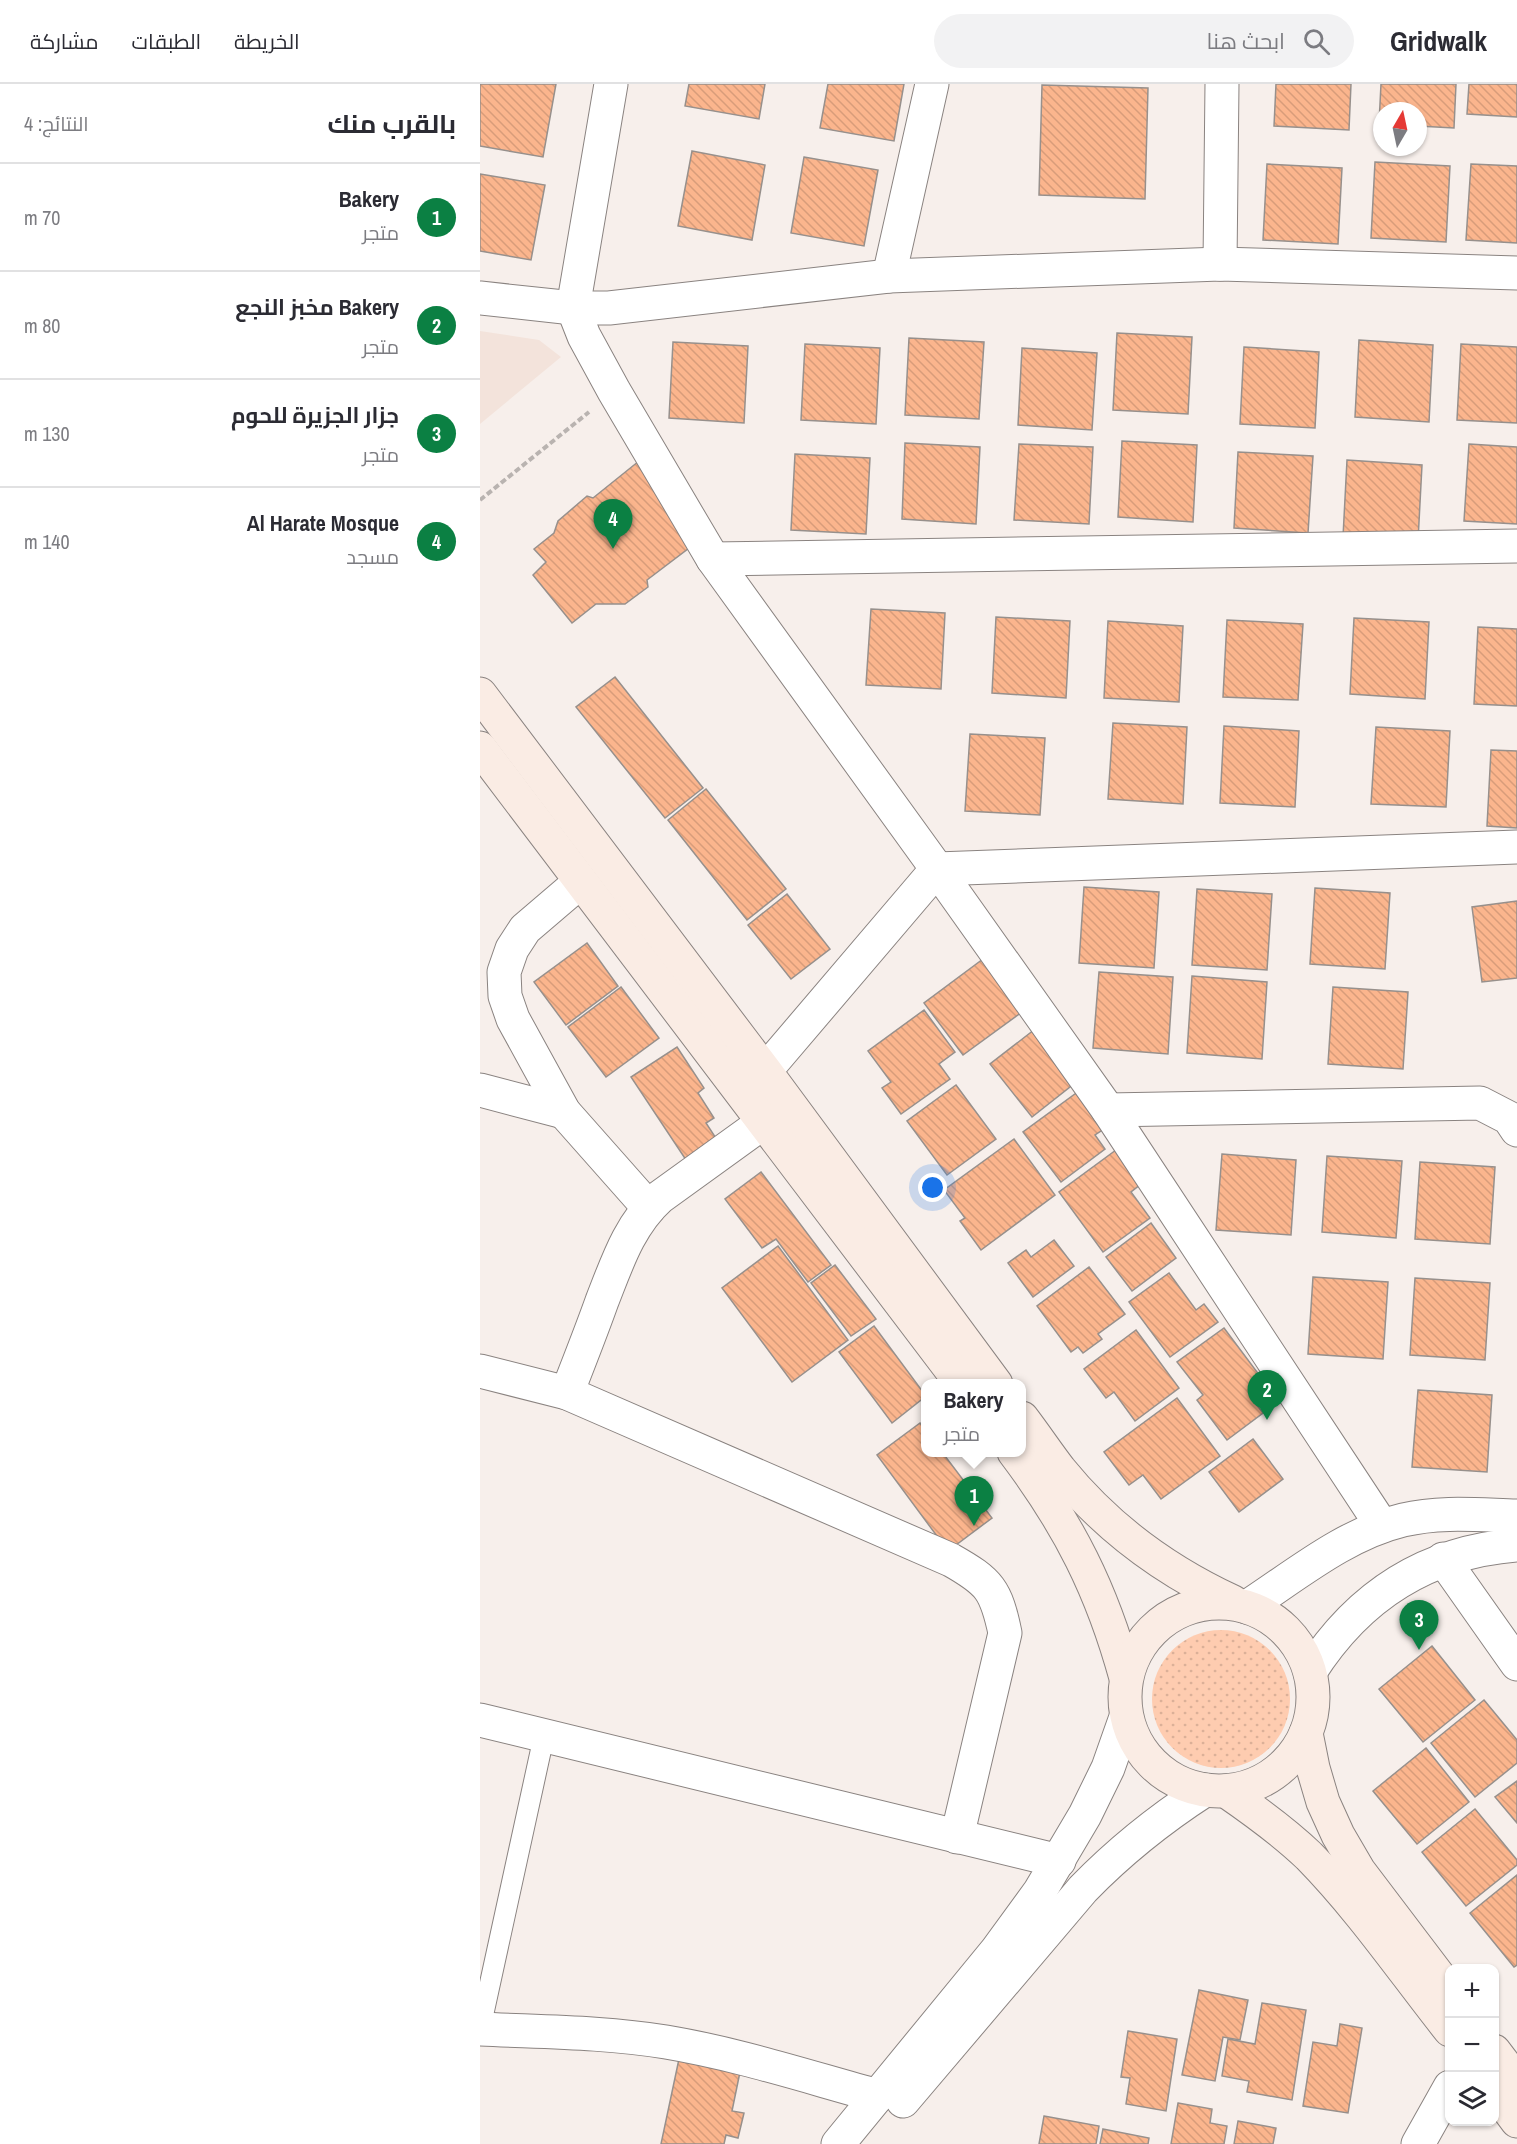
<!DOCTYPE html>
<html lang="ar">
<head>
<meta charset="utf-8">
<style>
  body { margin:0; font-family:"Archivo Narrow",Cairo,sans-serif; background:#f2f2f3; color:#2b2b33; direction:rtl }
  .controls { position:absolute; right:18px; bottom:18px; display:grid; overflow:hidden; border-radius:12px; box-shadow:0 2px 4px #0004 }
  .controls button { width:54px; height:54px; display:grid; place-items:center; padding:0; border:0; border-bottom:2px solid #e1e1e2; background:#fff; color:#2b2b33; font:30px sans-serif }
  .compass { position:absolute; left:893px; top:18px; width:54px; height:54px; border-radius:50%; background:#fff; box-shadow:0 2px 4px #0004; rotate:9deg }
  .you { position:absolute; left:453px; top:1104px; width:21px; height:21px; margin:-15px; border:4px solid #fff; border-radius:50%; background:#1a73e8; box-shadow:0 0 0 9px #1a73e833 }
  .badge { display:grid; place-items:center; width:39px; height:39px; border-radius:50%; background:#0b8043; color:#fff; font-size:20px; font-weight:700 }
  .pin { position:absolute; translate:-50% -50px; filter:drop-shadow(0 2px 3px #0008) }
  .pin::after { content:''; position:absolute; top:32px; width:21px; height:18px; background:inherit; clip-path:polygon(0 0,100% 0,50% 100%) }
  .popup { position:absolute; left:441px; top:1295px; width:105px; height:78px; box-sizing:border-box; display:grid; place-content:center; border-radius:12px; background:#fff; filter:drop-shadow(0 2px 4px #0005); font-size:20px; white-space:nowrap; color:#7c7c81 }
  .popup b { font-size:22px; color:#2b2b33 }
  .popup::after { content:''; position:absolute; left:50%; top:100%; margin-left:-12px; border:12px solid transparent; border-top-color:#fff }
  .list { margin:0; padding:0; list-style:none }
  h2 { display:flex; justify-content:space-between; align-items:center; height:78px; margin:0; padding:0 24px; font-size:26px }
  h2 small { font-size:20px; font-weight:400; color:#7c7c81 }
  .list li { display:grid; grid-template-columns:39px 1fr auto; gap:18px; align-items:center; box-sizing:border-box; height:108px; padding:0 24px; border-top:2px solid #e1e1e2 }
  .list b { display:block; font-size:22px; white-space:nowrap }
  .list p { margin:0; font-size:20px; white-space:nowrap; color:#7c7c81 }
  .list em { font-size:20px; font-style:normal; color:#7c7c81 }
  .icon { flex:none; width:33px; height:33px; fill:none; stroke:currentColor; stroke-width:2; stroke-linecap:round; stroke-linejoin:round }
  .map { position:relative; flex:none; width:1037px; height:2060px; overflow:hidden; direction:ltr }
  header { display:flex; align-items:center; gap:36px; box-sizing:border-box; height:84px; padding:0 30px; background:#fff; border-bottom:2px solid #e1e1e2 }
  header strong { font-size:28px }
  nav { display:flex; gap:33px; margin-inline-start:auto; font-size:21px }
  .search { width:420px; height:54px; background:#f2f2f3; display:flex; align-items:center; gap:15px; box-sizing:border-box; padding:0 21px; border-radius:33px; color:#7c7c81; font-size:22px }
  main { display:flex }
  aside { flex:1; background:#fff }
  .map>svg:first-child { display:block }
</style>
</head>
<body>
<header>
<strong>Gridwalk</strong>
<div class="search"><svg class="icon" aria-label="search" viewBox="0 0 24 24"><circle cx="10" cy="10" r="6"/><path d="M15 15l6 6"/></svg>ابحث هنا</div>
<nav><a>الخريطة</a><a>الطبقات</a><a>مشاركة</a></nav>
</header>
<main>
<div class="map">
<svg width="1037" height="2060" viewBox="0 0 1037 2060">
  <defs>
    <pattern id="garden-dots" width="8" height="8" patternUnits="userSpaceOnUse" patternTransform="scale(1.5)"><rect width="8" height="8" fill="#feccb0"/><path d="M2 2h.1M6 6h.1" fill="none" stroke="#dbb098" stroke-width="1.8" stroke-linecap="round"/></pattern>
    <pattern id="building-back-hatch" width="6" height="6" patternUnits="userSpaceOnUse" patternTransform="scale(1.5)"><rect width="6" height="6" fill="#fbb58d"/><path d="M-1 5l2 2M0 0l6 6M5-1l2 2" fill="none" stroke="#d89c7a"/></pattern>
  </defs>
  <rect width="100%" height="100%" fill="#f7efeb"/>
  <polygon fill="#f3e3db" points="0,247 59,256 81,273 0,340"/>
  <circle fill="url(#garden-dots)" cx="741" cy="1615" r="69"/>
  <g fill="url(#building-back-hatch)" stroke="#97908c" stroke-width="1.5">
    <polygon points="0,0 76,0 63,73 0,62"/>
    <polygon points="209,0 285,0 279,35 205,22"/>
    <polygon points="348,0 424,0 414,57 340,44"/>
    <polygon points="796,0 871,0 869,46 794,42"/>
    <polygon points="901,0 976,0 974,44 938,42 938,27 902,27 902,40 899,40"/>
    <polygon points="989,0 1037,0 1037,33 987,30"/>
    <polygon points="562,1 668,4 665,115 559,111"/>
    <polygon points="212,67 285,81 272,156 198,142"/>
    <polygon points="324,73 398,86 384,162 311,149"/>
    <polygon points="895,78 970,82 966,158 891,154"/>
    <polygon points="787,80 862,84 858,160 783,156"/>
    <polygon points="991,80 1037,82 1037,159 986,156"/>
    <polygon points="0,90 65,101 51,176 0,167"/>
    <polygon points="637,249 712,253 708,330 633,326"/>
    <polygon points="429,254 504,258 499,335 425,331"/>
    <polygon points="879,256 953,261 949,338 875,333"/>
    <polygon points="193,258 268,262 264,339 189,334"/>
    <polygon points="325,260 400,264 396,340 321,336"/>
    <polygon points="981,260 1037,263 1037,339 977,336"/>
    <polygon points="764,263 839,268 835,344 760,340"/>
    <polygon points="542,264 617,269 612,346 538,341"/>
    <polygon points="642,357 717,361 713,438 638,433"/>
    <polygon points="425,359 500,363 496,440 422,435"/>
    <polygon points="539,360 613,363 609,440 534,436"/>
    <polygon points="989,360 1037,363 1037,440 984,437"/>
    <polygon points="758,368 833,372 828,449 754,444"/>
    <polygon points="315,370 390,374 386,450 311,446"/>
    <polygon points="867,376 942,381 938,457 863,453"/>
    <polygon points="159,377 213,461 167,496 168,503 145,520 116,520 92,539 53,491 66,478 54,465 74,449 78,437 107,412 113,414"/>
    <polygon points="391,525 465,529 461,605 386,601"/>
    <polygon points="516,533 590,537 586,614 512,609"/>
    <polygon points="874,534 949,538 945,615 870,610"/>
    <polygon points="747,536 823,540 818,616 743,613"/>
    <polygon points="628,537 703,542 699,618 624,614"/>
    <polygon points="998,543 1037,545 1037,622 994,620"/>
    <polygon points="135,593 223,704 185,734 96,623"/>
    <polygon points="633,639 707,643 703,720 628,715"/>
    <polygon points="744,642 819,647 815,723 740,719"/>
    <polygon points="896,643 970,647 966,723 891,720"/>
    <polygon points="490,650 565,654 560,731 485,727"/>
    <polygon points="1011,666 1037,667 1037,744 1007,742"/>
    <polygon points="226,705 306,805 267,836 188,736"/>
    <polygon points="604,803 679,808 674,884 599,879"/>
    <polygon points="835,804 910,809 905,885 830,880"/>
    <polygon points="717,805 792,810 787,886 712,881"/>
    <polygon points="307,810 350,865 311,895 268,841"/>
    <polygon points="1037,817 1037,894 1002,898 992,823"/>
    <polygon points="107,859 138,902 86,941 54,898"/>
    <polygon points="503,875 542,928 483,971 444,919"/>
    <polygon points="619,888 693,893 688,970 613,964"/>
    <polygon points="712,892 787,898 782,975 707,969"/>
    <polygon points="141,903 179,954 126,993 88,943"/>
    <polygon points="853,903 928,908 923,985 848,980"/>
    <polygon points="444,926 475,968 459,980 470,995 421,1030 402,1004 411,998 388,967"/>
    <polygon points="559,942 600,995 552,1033 510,980"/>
    <polygon points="197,963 224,1004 218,1009 234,1034 226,1039 243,1065 212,1085 151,993"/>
    <polygon points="476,1001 516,1055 467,1091 427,1037"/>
    <polygon points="599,1007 627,1043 615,1051 625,1065 581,1098 543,1048"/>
    <polygon points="534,1055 575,1111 501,1166 480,1137 485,1134 464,1106"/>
    <polygon points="636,1066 661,1100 651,1108 670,1134 623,1168 579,1108"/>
    <polygon points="742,1070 816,1076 811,1151 736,1146"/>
    <polygon points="847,1072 922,1077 916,1154 842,1148"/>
    <polygon points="940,1078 1015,1083 1010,1160 935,1155"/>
    <polygon points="281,1088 351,1181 328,1198 296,1155 282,1164 245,1115"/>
    <polygon points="671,1139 696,1174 652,1207 626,1173"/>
    <polygon points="574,1156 594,1182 553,1213 528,1179 546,1166 551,1173"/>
    <polygon points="298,1162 368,1256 312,1298 242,1204"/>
    <polygon points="355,1181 396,1235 371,1252 331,1199"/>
    <polygon points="609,1183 645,1230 618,1250 622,1255 603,1269 598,1263 591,1268 557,1222"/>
    <polygon points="689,1189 716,1226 724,1220 738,1238 690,1273 649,1218"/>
    <polygon points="833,1193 908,1198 903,1275 828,1270"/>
    <polygon points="935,1194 1010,1199 1005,1276 930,1271"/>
    <polygon points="394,1242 446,1312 412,1339 359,1268"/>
    <polygon points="744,1244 786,1300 770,1312 783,1329 747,1356 717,1316 723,1311 697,1278"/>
    <polygon points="656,1246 699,1304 655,1337 634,1308 626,1314 604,1285"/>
    <polygon points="938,1306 1012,1311 1007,1388 932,1383"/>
    <polygon points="697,1314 740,1372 681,1415 663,1391 649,1401 624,1368"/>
    <polygon points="440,1339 446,1347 446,1368 462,1368 512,1434 468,1467 397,1371"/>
    <polygon points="773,1355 803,1395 759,1428 729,1388"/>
    <polygon points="952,1562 995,1616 943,1658 899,1605"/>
    <polygon points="1004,1616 1037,1656 1037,1679 995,1713 951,1659"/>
    <polygon points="946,1664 989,1718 937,1760 893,1707"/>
    <polygon points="1037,1697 1037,1739 1015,1713"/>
    <polygon points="995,1725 1037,1776 1037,1781 986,1822 942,1768"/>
    <polygon points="1037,1791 1037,1881 1034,1883 990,1829"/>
    <polygon points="719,1906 768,1916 760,1956 743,1953 735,1997 702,1991"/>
    <polygon points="782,1919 826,1926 812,2016 767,2008 769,1997 742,1992 748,1955 775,1960"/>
    <polygon points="860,1940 882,1944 868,2029 823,2022 833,1958 857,1962"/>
    <polygon points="648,1947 697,1955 686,2027 646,2020 650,1994 641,1993"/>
    <polygon points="199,1975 260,1988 252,2027 264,2029 258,2054 246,2051 244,2060 181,2060"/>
    <polygon points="698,2019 732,2025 730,2039 747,2042 744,2060 691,2060"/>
    <polygon points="564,2032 619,2042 616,2060 559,2060"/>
    <polygon points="758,2037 796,2044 793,2060 754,2060"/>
    <polygon points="623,2045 669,2054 668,2060 620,2060"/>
  </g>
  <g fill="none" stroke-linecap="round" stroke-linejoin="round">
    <g stroke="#8a8380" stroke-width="22">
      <polyline id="service" points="0,1945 64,1652"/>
    </g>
    <g stroke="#8a8380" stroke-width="35">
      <g id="minor">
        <polyline points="131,0 93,224 104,252 134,307 233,475 457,785 628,1026 902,1442"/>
        <polyline points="740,180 742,0"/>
        <polyline points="409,192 452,0"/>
        <polyline points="0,214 93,224 129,224 409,192 740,180 1037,189"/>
        <polyline points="233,475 1037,462"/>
        <polyline points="100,798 45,845 32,865 24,888 25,912 33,935 84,1028 169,1124"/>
        <polyline points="285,987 457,785 1037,763"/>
        <polyline points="0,1006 84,1028"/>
        <polyline points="628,1026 1000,1019 1029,1034 1037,1046"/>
        <path d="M0 1287 87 1309 471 1476C510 1498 516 1506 525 1549L477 1753"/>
        <path d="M87 1309C99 1278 111 1248 122 1217 137 1179 149 1141 180 1113L284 1038"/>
        <path d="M767 1523C816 1491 865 1450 923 1436 960 1427 999 1431 1037 1432"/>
        <path d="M830 1588C879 1511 947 1468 1037 1461"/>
        <polyline points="0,1636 579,1777"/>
        <path d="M0 1945C62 1948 125 1948 186 1958 258 1970 328 1993 398 2012"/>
        <polyline points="938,2060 970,2003"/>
      </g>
    </g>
    <g stroke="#8a8380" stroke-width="35">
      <g id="tertiary">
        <polyline points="963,1475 1037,1580"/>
        <path d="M423 2017 603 1805C640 1767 680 1735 725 1706"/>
        <polyline points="358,2060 517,1866 560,1807 605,1731 628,1684 646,1633"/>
      </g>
    </g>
    <g stroke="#8a8380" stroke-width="35">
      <g id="secondary">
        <polyline points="0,610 285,987 516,1300"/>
        <polyline points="0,664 482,1300"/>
        <path d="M542 1334C555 1351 567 1369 580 1386 627 1444 686 1487 753 1518"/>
        <path d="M534 1368C589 1441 622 1506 646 1594"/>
        <circle cx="739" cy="1613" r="94"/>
        <polyline points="826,1649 833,1684 843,1718 858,1751 879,1787 970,1907"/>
        <path d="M746 1707C775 1727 803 1747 829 1772 881 1825 924 1888 970 1946"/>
        <polyline points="1014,1967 1037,1997"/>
        <polyline points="1014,2006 1037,2037"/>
      </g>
    </g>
    <polyline stroke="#b9b3b0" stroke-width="4" stroke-dasharray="6 3" stroke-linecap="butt" points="0,416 109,328"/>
    <use href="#service" stroke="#fff" stroke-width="20"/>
    <use href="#minor" stroke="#fff" stroke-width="33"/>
    <use href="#tertiary" stroke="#fff" stroke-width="33"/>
    <use href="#secondary" stroke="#faece4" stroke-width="33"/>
  </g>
</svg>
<div class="controls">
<button>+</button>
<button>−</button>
<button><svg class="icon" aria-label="layers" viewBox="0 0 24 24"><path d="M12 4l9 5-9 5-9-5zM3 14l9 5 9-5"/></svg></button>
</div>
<svg class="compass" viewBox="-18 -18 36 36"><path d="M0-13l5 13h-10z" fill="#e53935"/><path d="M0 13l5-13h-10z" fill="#7c7c81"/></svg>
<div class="you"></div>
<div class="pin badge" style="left:494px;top:1442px">1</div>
<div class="popup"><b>Bakery</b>متجر</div>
<div class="pin badge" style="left:787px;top:1336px">2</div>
<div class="pin badge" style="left:939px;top:1566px">3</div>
<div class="pin badge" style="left:133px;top:465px">4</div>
</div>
<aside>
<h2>بالقرب منك<small>النتائج: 4</small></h2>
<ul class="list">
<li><span class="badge">1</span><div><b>Bakery</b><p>متجر</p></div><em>70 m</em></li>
<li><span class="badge">2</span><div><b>Bakery مخبز النجع</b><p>متجر</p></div><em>80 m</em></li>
<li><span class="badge">3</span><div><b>جزار الجزيرة للحوم</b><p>متجر</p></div><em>130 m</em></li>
<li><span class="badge">4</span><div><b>Al Harate Mosque</b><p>مسجد</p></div><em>140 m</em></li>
</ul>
</aside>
</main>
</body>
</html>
